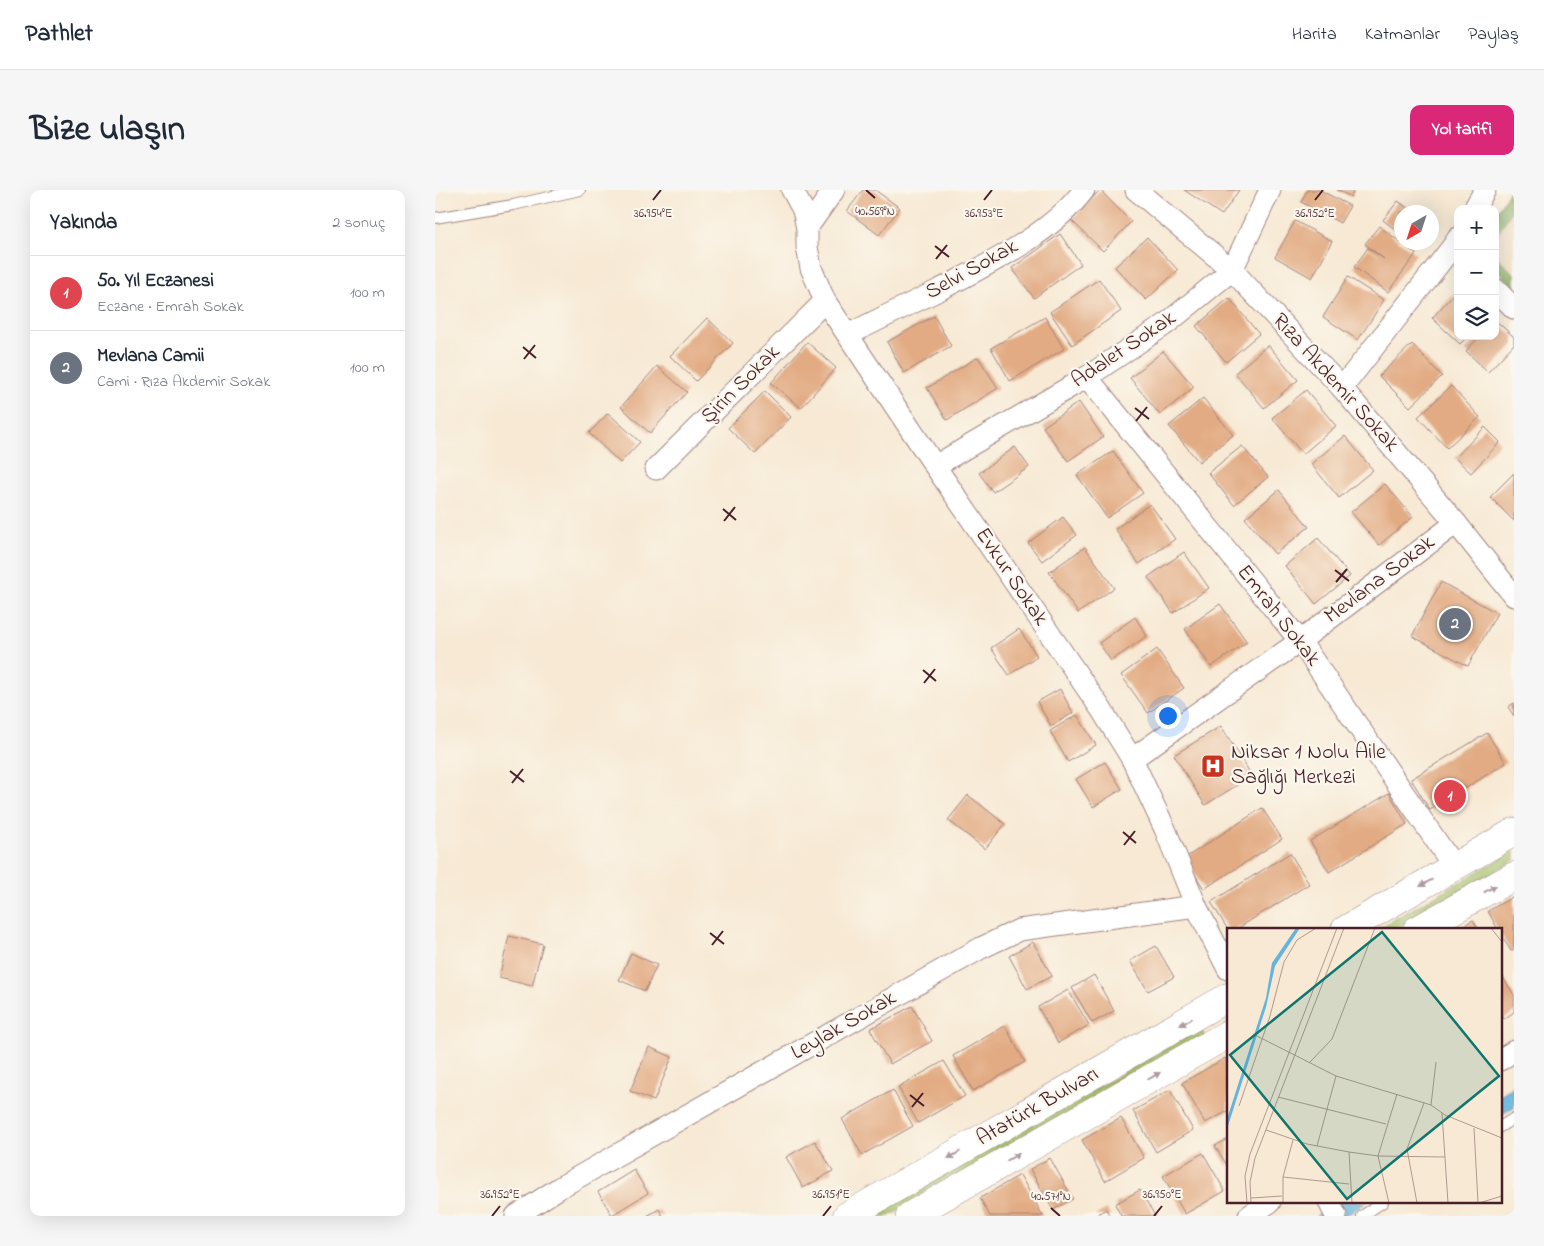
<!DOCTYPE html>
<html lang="tr">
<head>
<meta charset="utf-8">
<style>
  body { margin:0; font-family:"Indie Flower",sans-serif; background:#f6f6f7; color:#1f2937 }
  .controls { position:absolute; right:15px; top:15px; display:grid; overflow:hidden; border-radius:10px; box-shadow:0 5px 20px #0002 }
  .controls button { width:45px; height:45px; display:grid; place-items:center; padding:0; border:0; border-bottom:1px solid #e0e1e3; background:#fff; color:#1f2937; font:25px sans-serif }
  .compass { position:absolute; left:959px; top:15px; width:45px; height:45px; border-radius:50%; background:#fff; box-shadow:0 5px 20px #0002; rotate:219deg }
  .you { position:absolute; left:732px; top:525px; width:18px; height:18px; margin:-12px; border:4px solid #fff; border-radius:50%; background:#1a73e8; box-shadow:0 0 0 8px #1a73e833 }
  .badge { display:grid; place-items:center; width:32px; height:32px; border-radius:50%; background:#db2777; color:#fff; font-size:16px; font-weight:700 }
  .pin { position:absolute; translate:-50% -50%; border:2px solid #fff; box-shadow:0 1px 5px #0006 }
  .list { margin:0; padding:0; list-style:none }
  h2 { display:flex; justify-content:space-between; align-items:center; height:65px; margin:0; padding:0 20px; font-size:21px }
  h2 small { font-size:16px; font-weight:400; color:#747a83 }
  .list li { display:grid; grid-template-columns:32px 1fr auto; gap:15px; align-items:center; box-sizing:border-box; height:75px; padding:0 20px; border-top:1px solid #e0e1e3 }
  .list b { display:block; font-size:19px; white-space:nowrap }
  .list p { margin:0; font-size:16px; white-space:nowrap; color:#747a83 }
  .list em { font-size:16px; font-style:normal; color:#747a83 }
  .icon { flex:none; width:28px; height:28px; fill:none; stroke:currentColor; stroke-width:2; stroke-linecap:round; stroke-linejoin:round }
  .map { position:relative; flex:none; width:1079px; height:1026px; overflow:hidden; border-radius:10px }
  header { display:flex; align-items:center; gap:30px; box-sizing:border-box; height:70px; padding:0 25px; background:#fff; border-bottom:1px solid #e0e1e3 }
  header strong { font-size:24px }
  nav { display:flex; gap:28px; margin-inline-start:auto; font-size:18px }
  .intro { display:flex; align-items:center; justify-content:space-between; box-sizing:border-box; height:120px; padding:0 30px }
  h1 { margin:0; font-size:35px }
  .button { padding:12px 22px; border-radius:10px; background:#db2777; color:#fff; font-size:18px; font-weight:700 }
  main { display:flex; gap:30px; padding:0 30px }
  aside { flex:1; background:#fff; border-radius:10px; box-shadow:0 5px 20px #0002 }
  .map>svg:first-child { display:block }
</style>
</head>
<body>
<header>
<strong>Pathlet</strong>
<nav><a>Harita</a><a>Katmanlar</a><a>Paylaş</a></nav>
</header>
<div class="intro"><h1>Bize ulaşın</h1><a class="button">Yol tarifi</a></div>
<main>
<aside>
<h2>Yakında<small>2 sonuç</small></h2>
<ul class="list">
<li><span class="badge" style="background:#e0444e">1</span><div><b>50. Yıl Eczanesi</b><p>Eczane · Emrah Sokak</p></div><em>100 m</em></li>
<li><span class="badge" style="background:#6b7280">2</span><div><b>Mevlana Camii</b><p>Cami · Rıza Akdemir Sokak</p></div><em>100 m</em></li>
</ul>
</aside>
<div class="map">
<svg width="1079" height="1026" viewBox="0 0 1079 1026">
  <rect width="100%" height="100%" fill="#fbf7ec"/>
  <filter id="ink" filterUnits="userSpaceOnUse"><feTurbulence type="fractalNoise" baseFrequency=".02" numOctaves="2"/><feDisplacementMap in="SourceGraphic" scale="10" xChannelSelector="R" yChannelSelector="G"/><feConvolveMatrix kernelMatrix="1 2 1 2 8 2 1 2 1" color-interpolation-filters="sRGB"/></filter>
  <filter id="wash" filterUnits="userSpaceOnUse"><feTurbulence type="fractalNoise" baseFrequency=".0096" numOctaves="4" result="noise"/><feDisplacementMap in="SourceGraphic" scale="20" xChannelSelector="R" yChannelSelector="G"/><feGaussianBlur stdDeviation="1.12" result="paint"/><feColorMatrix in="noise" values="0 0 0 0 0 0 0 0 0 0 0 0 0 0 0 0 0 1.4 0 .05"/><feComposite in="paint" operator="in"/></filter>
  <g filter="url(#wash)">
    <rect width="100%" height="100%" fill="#f7e9d4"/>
    <polygon fill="#edd7bb" points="1075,0 1079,0 1079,98 1060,79 1060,25"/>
    <g fill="#a1bf68" stroke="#766f4a">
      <polygon points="1079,661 1079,670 958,740 941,740"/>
      <polygon points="766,839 770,847 454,1026 434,1026"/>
    </g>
    <g fill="#80a65c" stroke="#656244">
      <polygon points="1075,0 1079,0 1079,17 1060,48 1060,25"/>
      <polygon points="1060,65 1079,84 1079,98 1060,79"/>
    </g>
    <g fill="#64b4df" stroke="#576a85">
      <polygon points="1079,896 1079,917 1065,925 1065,905"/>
      <polygon points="902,1012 932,1012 910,1026 881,1026"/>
    </g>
    <g id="blocks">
      <g fill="#e2ab83">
        <polygon points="428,0 440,0 465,18 444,45 412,21"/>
        <polygon points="665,0 696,32 668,61 636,30"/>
        <polygon points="749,0 804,0 787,25"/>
        <polygon points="872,0 885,0 915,16 905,33 866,12"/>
        <polygon points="902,0 919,0 916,7"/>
        <polygon points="963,11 978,22 966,22 966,44 948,30"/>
        <polygon points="860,31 897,51 877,88 840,67"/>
        <polygon points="944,36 981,64 953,102 919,77 933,58 949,69 930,54"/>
        <polygon points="625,44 646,74 599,108 577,78"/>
        <polygon points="712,47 743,80 711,110 680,77"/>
        <polygon points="913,87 949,110 923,150 888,127"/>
        <polygon points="664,89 686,121 637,155 615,122"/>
        <polygon points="1023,99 1023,146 1033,146 1025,154 997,128"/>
        <polygon points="794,108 824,144 791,172 761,136"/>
        <polygon points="499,126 516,156 469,183 452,152"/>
        <polygon points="610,127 629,159 575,191 556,158"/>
        <polygon points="272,128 298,153 261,191 235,166"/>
        <polygon points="1060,130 1079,147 1079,154 1053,182 1031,161 1045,146 1060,146"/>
        <polygon points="372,152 401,178 366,218 336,193"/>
        <polygon points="977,154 1007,186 975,217 944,186"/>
        <polygon points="833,155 863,190 829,218 800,183"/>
        <polygon points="728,161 759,197 725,225 695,188"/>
        <polygon points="543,167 563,198 512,230 492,198"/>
        <polygon points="222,176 252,202 215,243 186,217"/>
        <polygon points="1016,196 1045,227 1012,258 983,227"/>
        <polygon points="871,200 901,236 868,264 837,228"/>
        <polygon points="330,201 356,227 320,264 293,238"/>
        <polygon points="768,208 798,245 764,272 734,236"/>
        <polygon points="644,212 668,247 633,271 608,237"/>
        <polygon points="173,223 205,252 185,273 154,243"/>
        <polygon points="1050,237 1065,252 1036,283 1020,268"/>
        <polygon points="910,246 938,280 904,308 876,274"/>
        <polygon points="807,256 833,287 799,315 773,283"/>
        <polygon points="580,257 594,277 558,302 544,283"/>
        <polygon points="678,261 708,303 672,328 642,285"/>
        <polygon points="1079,283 1079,331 1055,307"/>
        <polygon points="950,294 978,327 944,355 916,322"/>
        <polygon points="844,300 874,337 840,364 810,328"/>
        <polygon points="715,314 740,349 704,374 680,339"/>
        <polygon points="628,327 642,345 607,371 593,353"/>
        <polygon points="883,348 915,386 881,414 850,376"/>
        <polygon points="650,357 679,398 643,423 614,382"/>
        <polygon points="749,362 774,398 738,423 713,387"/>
        <polygon points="1006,392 1062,423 1033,476 977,446"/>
        <polygon points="785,414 812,452 776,477 750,439"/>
        <polygon points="700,427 712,446 676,471 664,453"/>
        <polygon points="584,439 602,466 574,485 556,458"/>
        <polygon points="722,459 749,498 713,523 686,485"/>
        <polygon points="625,499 638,523 616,536 602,512"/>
        <polygon points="1079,513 1079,526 1073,517"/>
        <polygon points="642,525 661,555 633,572 615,541"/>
        <polygon points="786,536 817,586 770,615 739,565"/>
        <polygon points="1052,543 1071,573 995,620 976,589"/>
        <polygon points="670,572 687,599 658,617 641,589"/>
        <polygon points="954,603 972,634 894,682 875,651"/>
        <polygon points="533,605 570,634 550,659 513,630"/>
        <polygon points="827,618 847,649 769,699 750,668"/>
        <polygon points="855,663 874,694 800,740 793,740 776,712"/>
        <polygon points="1079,706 1079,759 1076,761 1065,743 1065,740 1063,740 1053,721"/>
        <polygon points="1038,730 1044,740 1021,740"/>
        <polygon points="74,746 108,754 97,796 64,788"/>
        <polygon points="598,752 617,786 592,799 574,766"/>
        <polygon points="721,756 739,787 713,801 695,771"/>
        <polygon points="196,763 222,775 210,801 184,790"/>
        <polygon points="1065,782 1079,805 1079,822 1069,829 1065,823"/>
        <polygon points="659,785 679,821 657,833 637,798"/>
        <polygon points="633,800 654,835 623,853 603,817"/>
        <polygon points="477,816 497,851 455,874 435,839"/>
        <polygon points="570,836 590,872 538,901 518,866"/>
        <polygon points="214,857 237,867 219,911 195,901"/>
        <polygon points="790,868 793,872 793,921 770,933 747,893"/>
        <polygon points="509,871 530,906 483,933 463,897"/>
        <polygon points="458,900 478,936 427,965 407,929"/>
        <polygon points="735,900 758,940 721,962 698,921"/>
        <polygon points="686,928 709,968 670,991 647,950"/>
        <polygon points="793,949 793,977 780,956"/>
        <polygon points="380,951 398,981 368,998 351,967"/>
        <polygon points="768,963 790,1001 750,1024 728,986"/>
        <polygon points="615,968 638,1009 618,1020 595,979"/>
        <polygon points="199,980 213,1003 177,1025 163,1002"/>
        <polygon points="585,985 608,1026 555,1026 545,1008"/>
        <polygon points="705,1000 720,1026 686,1026 680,1014"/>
        <polygon points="224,1019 228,1026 212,1026"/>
        <polygon points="671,1019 675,1026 660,1026"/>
      </g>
    </g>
  </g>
  <g filter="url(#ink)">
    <use href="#blocks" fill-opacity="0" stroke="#a08480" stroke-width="1"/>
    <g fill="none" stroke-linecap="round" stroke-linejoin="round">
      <g stroke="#a08480" stroke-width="12">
        <g id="service">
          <polyline points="0,28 78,15 145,0"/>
          <polyline points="1065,937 1079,928"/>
          <polyline points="927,1026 948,1012"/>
        </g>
      </g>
      <g stroke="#a08480" stroke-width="23">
        <g id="minor">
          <polyline points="357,0 368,20 372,38 372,57 376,78 390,111 500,276 666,519 697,569 730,639 761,716 793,779"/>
          <polyline points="701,0 797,80 907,198 1021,333 1079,406"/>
          <polyline points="1039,19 1050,0"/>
          <polyline points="372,38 399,0"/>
          <polyline points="1060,99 1079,118"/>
          <path d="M413 145C444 129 475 114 506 99 554 74 616 44 649 0"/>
          <polyline points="652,187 865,451 1019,677"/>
          <polyline points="907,198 1018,56 1023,48"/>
          <polyline points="500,276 652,187 731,134 797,80 835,0"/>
          <polyline points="221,279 390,111"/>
          <polyline points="697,569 865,451 1021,333"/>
          <polyline points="1065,870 1079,861"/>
          <polyline points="894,1012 901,1026"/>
          <polyline points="81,1026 124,998 546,758 584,740 761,716"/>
          <polyline points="814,1026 835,1012"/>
        </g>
      </g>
      <g stroke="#a08480" stroke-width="29">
        <g id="secondary">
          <polyline points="910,740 1079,642"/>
          <polyline points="982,740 1079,686"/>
          <polyline points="412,1026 793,807"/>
          <polyline points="475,1026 793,844"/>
        </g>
      </g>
      <use href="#service" stroke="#fff" stroke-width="10"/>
      <use href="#minor" stroke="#fff" stroke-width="21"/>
      <use href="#secondary" stroke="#fff" stroke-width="28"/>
    </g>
    <defs><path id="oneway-solid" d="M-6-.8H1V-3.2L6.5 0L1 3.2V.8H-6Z" transform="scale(1.25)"/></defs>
    <g fill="#ae9aa0">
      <use href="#oneway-solid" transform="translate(991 693) rotate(150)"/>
      <use href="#oneway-solid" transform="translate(1055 699) rotate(-29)"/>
      <use href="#oneway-solid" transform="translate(751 832) rotate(150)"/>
      <use href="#oneway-solid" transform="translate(719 886) rotate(-30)"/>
      <use href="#oneway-solid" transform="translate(519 965) rotate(150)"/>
      <use href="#oneway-solid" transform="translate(578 967) rotate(-30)"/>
    </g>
  </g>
  <path fill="none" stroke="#4a1f2b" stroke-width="2" d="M431 0 440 8M218 10 226 0M549 10 557 0M880 10 888 0M500 56 514 67M501 69 512 55M88 157 101 168M89 169 100 155M700 218 714 229M701 231 712 217M288 319 301 330M289 331 300 317M900 380 914 391M901 392 912 379M488 480 501 491M489 493 500 479M75 581 89 592M77 593 88 579M688 642 701 653M689 655 700 641M275 743 289 754M277 755 288 741M475 905 489 916M477 917 488 903M616 1018 625 1026M57 1026 65 1016M388 1026 396 1016M719 1026 727 1016"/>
  <defs>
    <g id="hospital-square" transform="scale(1.25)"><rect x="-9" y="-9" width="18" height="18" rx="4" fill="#c8321e" stroke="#fbf7ec"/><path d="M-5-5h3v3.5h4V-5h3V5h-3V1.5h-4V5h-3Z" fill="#fff"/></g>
  </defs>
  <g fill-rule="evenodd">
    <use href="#hospital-square" x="778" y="576"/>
  </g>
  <g text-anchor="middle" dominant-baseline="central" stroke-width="4.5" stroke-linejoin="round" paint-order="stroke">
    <g font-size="22" fill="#4a1f2b" stroke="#fbf7ec">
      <text transform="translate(537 80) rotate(-29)">Selvi Sokak</text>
      <text transform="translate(689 160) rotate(-34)">Adalet Sokak</text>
      <text transform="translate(900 193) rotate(48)">Rıza Akdemir Sokak</text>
      <text transform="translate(306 195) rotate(-45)">Şirin Sokak</text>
      <text transform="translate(576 387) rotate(56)">Evkur Sokak</text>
      <text transform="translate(945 390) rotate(-37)">Mevlana Sokak</text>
      <text transform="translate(843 426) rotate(52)">Emrah Sokak</text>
      <text transform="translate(409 836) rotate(-30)">Leylak Sokak</text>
      <text transform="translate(603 917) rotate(-30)">Atatürk Bulvarı</text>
    </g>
    <g font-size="22" fill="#4a1f2b" stroke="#fbf7ec" text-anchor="start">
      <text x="796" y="563">Niksar 1 Nolu Aile<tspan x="796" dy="25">Sağlığı Merkezi</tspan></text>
    </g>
  </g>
  <g transform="translate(792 738)">
    <rect width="275" height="275" fill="#f7e9d4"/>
    <path d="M69 0H73L48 38 39 79 0 201V191L39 70 45 35Z" fill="#64b4df"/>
    <path fill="none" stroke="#b29890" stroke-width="1" d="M264 0 275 14M26 106 109 148 204 177 218 187 275 210M83 134 105 111 148 0M51 169 159 196M204 177 209 134M12 178 43 88 57 34 70 12 89 0M215 185 221 275M247 200 251 275M39 202 80 216 122 224 151 228 218 229M90 218 109 148M122 224 125 275M56 249 122 256M24 270 55 268M20 275 18 248 23 226 110 0M24 275 23 254 28 230 117 0M56 275V249L66 212M162 275 151 228 170 166M190 275 180 221 197 175M252 275 275 268"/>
    <path fill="#0f766e" fill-opacity="0.15" stroke="#0f766e" stroke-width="2.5" d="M155 4 272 148 120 271 3 127Z"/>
    <rect width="275" height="275" fill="none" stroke="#4a1f2b" stroke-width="2.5"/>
  </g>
  <g font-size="12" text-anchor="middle" fill="#4a1f2b" stroke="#fbf7ec" stroke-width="4.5" stroke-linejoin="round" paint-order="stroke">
    <text x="440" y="25">40.569°N</text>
    <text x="218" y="27">36.954°E</text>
    <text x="549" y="27">36.953°E</text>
    <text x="880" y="27">36.952°E</text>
    <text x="65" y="1008">36.952°E</text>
    <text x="396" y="1008">36.951°E</text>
    <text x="727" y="1008">36.950°E</text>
    <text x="616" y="1010">40.571°N</text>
  </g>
</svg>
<div class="controls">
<button>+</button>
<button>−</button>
<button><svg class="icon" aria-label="layers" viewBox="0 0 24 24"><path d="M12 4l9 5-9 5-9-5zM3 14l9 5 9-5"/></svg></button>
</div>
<svg class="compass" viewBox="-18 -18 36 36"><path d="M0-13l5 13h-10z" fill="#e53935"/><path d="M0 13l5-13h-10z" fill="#747a83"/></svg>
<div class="you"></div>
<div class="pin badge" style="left:1015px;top:606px;background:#e0444e">1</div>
<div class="pin badge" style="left:1020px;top:434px;background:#6b7280">2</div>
</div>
</main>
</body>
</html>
